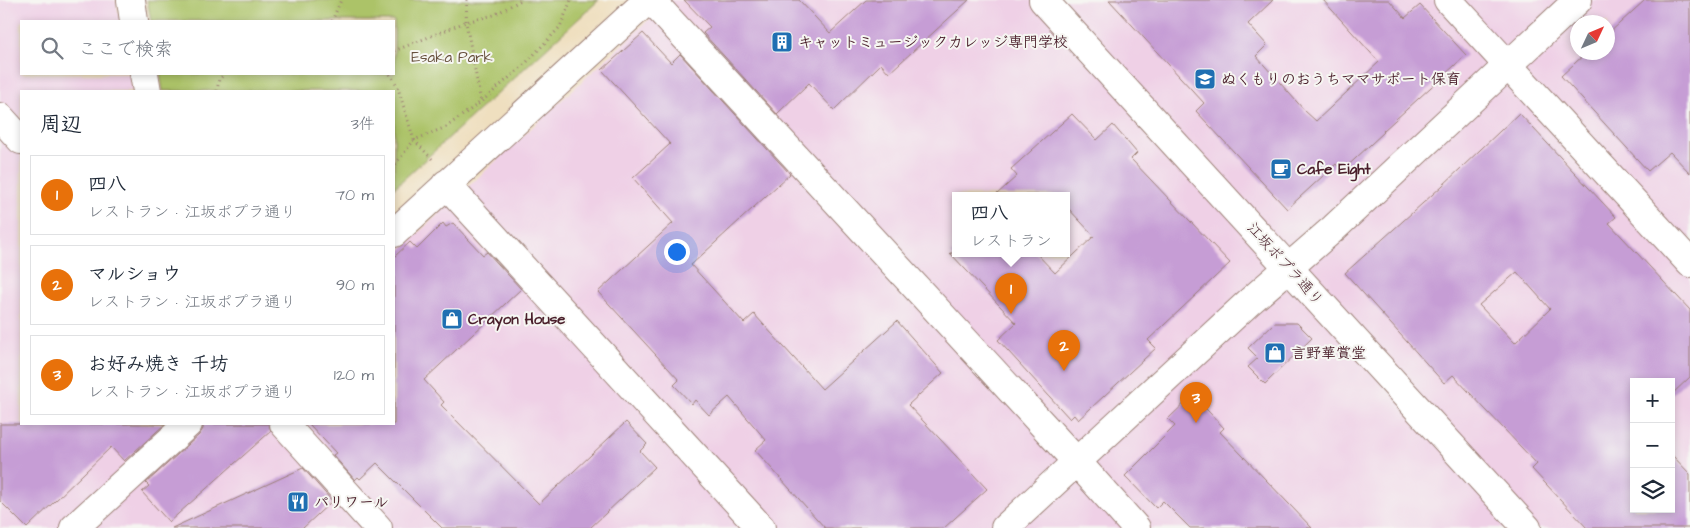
<!DOCTYPE html>
<html lang="ja">
<head>
<meta charset="utf-8">
<style>
  body { margin:0; font-family:"Architects Daughter","Klee One",sans-serif; background:#f2f2f3; color:#1f2937 }
  .controls { position:absolute; right:15px; bottom:15px; display:grid; overflow:hidden; border-radius:0px; box-shadow:0 2px 8px #0003 }
  .controls button { width:45px; height:45px; display:grid; place-items:center; padding:0; border:0; border-bottom:1px solid #e0e1e3; background:#fff; color:#1f2937; font:25px sans-serif }
  .compass { position:absolute; left:1570px; top:15px; width:45px; height:45px; border-radius:50%; background:#fff; box-shadow:0 2px 8px #0003; rotate:46deg }
  .you { position:absolute; left:676px; top:251px; width:18px; height:18px; margin:-12px; border:4px solid #fff; border-radius:50%; background:#1a73e8; box-shadow:0 0 0 8px #1a73e833 }
  .badge { display:grid; place-items:center; width:32px; height:32px; border-radius:50%; background:#2563eb; color:#fff; font-size:16px; font-weight:700 }
  .pin { position:absolute; translate:-50% -41px; filter:drop-shadow(0 1px 2px #0008) }
  .pin::after { content:''; position:absolute; top:26px; width:18px; height:15px; background:inherit; clip-path:polygon(0 0,100% 0,50% 100%) }
  .popup { position:absolute; left:952px; top:192px; width:118px; height:65px; box-sizing:border-box; display:grid; place-content:center; border-radius:0px; background:#fff; filter:drop-shadow(0 1px 4px #0005); font-size:16px; white-space:nowrap; color:#747a83 }
  .popup b { font-size:19px; color:#1f2937 }
  .popup::after { content:''; position:absolute; left:50%; top:100%; margin-left:-10px; border:10px solid transparent; border-top-color:#fff }
  .list { margin:0; padding:0; list-style:none }
  h2 { display:flex; justify-content:space-between; align-items:center; height:65px; margin:0; padding:0 20px; font-size:21px }
  h2 small { font-size:16px; font-weight:400; color:#747a83 }
  .list li { display:grid; grid-template-columns:32px 1fr auto; gap:15px; align-items:center; box-sizing:border-box; height:80px; margin:0 10px 10px; padding:0 10px; border:1px solid #e0e1e3; border-radius:0px }
  .list b { display:block; font-size:19px; white-space:nowrap }
  .list p { margin:0; font-size:16px; white-space:nowrap; color:#747a83 }
  .list em { font-size:16px; font-style:normal; color:#747a83 }
  .icon { flex:none; width:28px; height:28px; fill:none; stroke:currentColor; stroke-width:2; stroke-linecap:round; stroke-linejoin:round }
  .map { position:relative; flex:none; width:1690px; height:528px; overflow:hidden }
  .search { position:absolute; background:#fff; box-shadow:0 2px 8px #0003; left:20px; top:20px; width:375px; height:55px; display:flex; align-items:center; gap:12px; box-sizing:border-box; padding:0 18px; border-radius:0px; color:#747a83; font-size:19px }
  .panel { position:absolute; background:#fff; box-shadow:0 2px 8px #0003; left:20px; top:90px; width:375px; height:335px; border-radius:0px }
  .map>svg:first-child { display:block }
</style>
</head>
<body>
<div class="map">
<svg width="1690" height="528" viewBox="0 0 1690 528">
  <rect width="100%" height="100%" fill="#f6f6f2"/>
  <filter id="ink" filterUnits="userSpaceOnUse"><feTurbulence type="fractalNoise" baseFrequency=".02" numOctaves="2"/><feDisplacementMap in="SourceGraphic" scale="10" xChannelSelector="R" yChannelSelector="G"/><feConvolveMatrix kernelMatrix="1 2 1 2 8 2 1 2 1" color-interpolation-filters="sRGB"/></filter>
  <filter id="wash" filterUnits="userSpaceOnUse"><feTurbulence type="fractalNoise" baseFrequency=".0096" numOctaves="4" result="noise"/><feDisplacementMap in="SourceGraphic" scale="20" xChannelSelector="R" yChannelSelector="G"/><feGaussianBlur stdDeviation="1.12" result="paint"/><feColorMatrix in="noise" values="0 0 0 0 0 0 0 0 0 0 0 0 0 0 0 0 0 1.4 0 .05"/><feComposite in="paint" operator="in"/></filter>
  <g filter="url(#wash)">
    <rect width="100%" height="100%" fill="#efdfbf"/>
    <path fill="#efd0e6" fill-rule="evenodd" d="M0 0H116L120 21H21V74H130L133 91H21V424H394V255L670 0H1690V528H0ZM1578 22H1608V52H1578ZM956 195H1066V253H956ZM1634 382H1671V509H1634Z"/>
    <polygon fill="#acc367" stroke="#7b7149" points="147,0 599,0 394,188 394,91 163,91 160,74 394,74 394,21 151,21"/>
    <g id="blocks">
      <g fill="#c69dd5" fill-rule="evenodd">
        <polygon points="684,0 799,0 830,33 866,0 969,0 889,73 881,64 834,110 809,83 777,114 703,33 710,27"/>
        <polygon points="1109,0 1273,0 1248,24 1267,45 1256,56 1305,111 1316,121 1379,62 1323,0 1389,0 1405,18 1420,5 1466,55 1383,131 1384,132 1342,171 1336,164 1287,209 1196,111 1204,103"/>
        <polygon points="1645,0 1690,0 1690,173 1670,152 1648,171 1561,76 1587,52 1608,52 1608,34"/>
        <polygon points="643,33 671,63 680,54 790,174 691,265 744,323 754,314 822,389 897,321 943,373 908,405 987,489 944,528 825,528 755,450 766,440 729,397 709,415 695,400 692,404 674,385 679,380 598,292 673,223 633,178 670,144 602,70"/>
        <path d="M1519 113 1616 217 1609 223 1690 310V377L1671 395V382H1634V509H1671V454L1690 474V528H1587L1532 469 1537 464 1453 375 1444 383 1345 273 1442 186ZM1517 272 1550 309 1515 343 1479 305Z"/>
        <polygon points="1072,114 1097,140 1113,125 1137,153 1131,159 1230,263 1148,340 1156,348 1078,420 1074,415 1070,419 998,340 1016,323 950,253 1036,253 1055,273 1094,236 1066,206 1066,195 996,195 1017,176 1011,169"/>
        <polygon points="443,223 446,227 453,223 483,255 487,252 521,289 424,380 444,402 441,405 539,504 626,422 647,444 640,451 655,467 590,528 442,528 377,463 360,479 358,477 355,480 333,455 336,453 309,424 394,424 394,257 410,242 417,249"/>
        <polygon points="1274,323 1297,323 1312,338 1265,384 1248,367 1258,358 1248,348"/>
        <polygon points="1193,395 1224,428 1220,432 1312,528 1190,528 1163,501 1156,508 1125,476 1175,426 1168,419"/>
        <polygon points="0,424 165,424 124,461 111,447 27,528 0,501"/>
        <polygon points="203,424 269,424 271,431 169,522 142,492 149,486 146,483 199,435 203,429"/>
        <polygon points="303,468 332,501 303,528 172,528"/>
      </g>
    </g>
  </g>
  <g filter="url(#ink)">
    <use href="#blocks" fill-opacity="0" stroke="#9c7f75" stroke-width="1"/>
    <g fill="none" stroke-linecap="round" stroke-linejoin="round">
      <g stroke="#9c7f75" stroke-width="30">
        <g id="minor">
          <polyline points="131,0 134,21"/>
          <polyline points="651,0 1077,462 1136,528"/>
          <polyline points="1043,0 1527,528"/>
          <polyline points="1448,0 1690,263"/>
          <polyline points="144,74 147,91"/>
          <polyline points="0,117 21,140"/>
          <polyline points="446,184 761,528"/>
          <polyline points="394,233 648,0"/>
          <polyline points="284,424 378,528"/>
          <polyline points="74,528 188,424"/>
          <polyline points="1005,528 1248,303 1334,228 1578,0"/>
        </g>
      </g>
      <g stroke="#9c7f75" stroke-width="3" stroke-dasharray="1 4" stroke-linecap="butt">
        <polyline points="467,0 466,22 481,102"/>
        <polyline points="332,21 341,0"/>
        <polyline points="394,51 466,22 494,15 521,0"/>
        <polyline points="390,74 397,85 414,140 394,166"/>
        <polyline points="217,91 219,79 225,74"/>
        <polyline points="432,159 414,140 446,127 481,102 525,64 560,27 571,0"/>
      </g>
      <use href="#minor" stroke="#fff" stroke-width="28"/>
    </g>
  </g>
  <defs>
    <g id="building-square" transform="scale(1.125)"><rect x="-9" y="-9" width="18" height="18" rx="4" fill="#1f6fb2" stroke="#f6f6f2"/><path d="M-4-6H4V6H1V3H-1V6H-4ZM-2.5-4.3h1.7v1.8h-1.7ZM.8-4.3h1.7v1.8H.8ZM-2.5-1h1.7V.8h-1.7ZM.8-1h1.7V.8H.8Z" fill="#fff"/></g>
    <g id="school-square" transform="scale(1.125)"><rect x="-9" y="-9" width="18" height="18" rx="4" fill="#1f6fb2" stroke="#f6f6f2"/><path d="M0-5L7-2L0 1L-7-2ZM-4 1L0 2.5L4 1V4Q0 6-4 4Z" fill="#fff"/></g>
    <g id="cafe-square" transform="scale(1.125)"><rect x="-9" y="-9" width="18" height="18" rx="4" fill="#1f6fb2" stroke="#f6f6f2"/><path d="M-5.5-4.5H6V0H3Q3 3.5 0 3.5H-2.5Q-5.5 3.5-5.5 0ZM3-3.2v2h1.7v-2ZM-6 4.5H4V6H-6Z" fill="#fff"/></g>
    <g id="shop-square" transform="scale(1.125)"><rect x="-9" y="-9" width="18" height="18" rx="4" fill="#1f6fb2" stroke="#f6f6f2"/><path d="M-5-2.5h2.3a2.7 3.5 0 0 1 5.4 0H5L5.5 6h-11ZM-1.5-2.5h3a1.5 2.3 0 0 0-3 0Z" fill="#fff"/></g>
    <g id="restaurant-square" transform="scale(1.125)"><rect x="-9" y="-9" width="18" height="18" rx="4" fill="#1f6fb2" stroke="#f6f6f2"/><path d="M-5-6h1v4h1v-4h1v4h1v-4h1v5L-1.5 .5V6h-2V.5L-5-1ZM5-6V6H3V1.5H1.5Q1.5-4 5-6Z" fill="#fff"/></g>
  </defs>
  <g fill-rule="evenodd">
    <use href="#building-square" x="782" y="42"/>
    <use href="#school-square" x="1205" y="79"/>
    <use href="#cafe-square" x="1281" y="169"/>
    <use href="#shop-square" x="452" y="319"/>
    <use href="#shop-square" x="1275" y="353"/>
    <use href="#restaurant-square" x="298" y="502"/>
  </g>
  <g text-anchor="middle" dominant-baseline="central" stroke-width="4" stroke-linejoin="round" paint-order="stroke">
    <g font-size="15" font-weight="bold" fill="#4a1f2b" stroke="#f6f6f2" text-anchor="start">
      <text x="798" y="42">キャットミュージックカレッジ専門学校</text>
      <text x="1221" y="79">ぬくもりのおうちママサポート保育</text>
      <text x="1297" y="169">Cafe Eight</text>
      <text x="468" y="319">Crayon House</text>
      <text x="1291" y="353">言野華賞堂</text>
      <text x="314" y="502">パリワール</text>
    </g>
    <g font-size="15" fill="#67503d" stroke="#f6f6f2">
      <text x="452" y="57">Esaka Park</text>
    </g>
    <g font-size="15" fill="#4a1f2b" stroke="#f6f6f2">
      <text transform="translate(1285 264) rotate(48)">江坂ポプラ通り</text>
    </g>
  </g>
</svg>
<div class="controls">
<button>+</button>
<button>−</button>
<button><svg class="icon" aria-label="layers" viewBox="0 0 24 24"><path d="M12 4l9 5-9 5-9-5zM3 14l9 5 9-5"/></svg></button>
</div>
<svg class="compass" viewBox="-18 -18 36 36"><path d="M0-13l5 13h-10z" fill="#e53935"/><path d="M0 13l5-13h-10z" fill="#747a83"/></svg>
<div class="you"></div>
<div class="pin badge" style="left:1011px;top:314px;background:#e8710a">1</div>
<div class="popup"><b>四八</b>レストラン</div>
<div class="pin badge" style="left:1064px;top:371px;background:#e8710a">2</div>
<div class="pin badge" style="left:1196px;top:423px;background:#e8710a">3</div>
<div class="search"><svg class="icon" aria-label="search" viewBox="0 0 24 24"><circle cx="10" cy="10" r="6"/><path d="M15 15l6 6"/></svg>ここで検索</div>
<section class="panel">
<h2>周辺<small>3件</small></h2>
<ul class="list">
<li><span class="badge" style="background:#e8710a">1</span><div><b>四八</b><p>レストラン · 江坂ポプラ通り</p></div><em>70 m</em></li>
<li><span class="badge" style="background:#e8710a">2</span><div><b>マルショウ</b><p>レストラン · 江坂ポプラ通り</p></div><em>90 m</em></li>
<li><span class="badge" style="background:#e8710a">3</span><div><b>お好み焼き 千坊</b><p>レストラン · 江坂ポプラ通り</p></div><em>120 m</em></li>
</ul>
</section>
</div>
</body>
</html>
